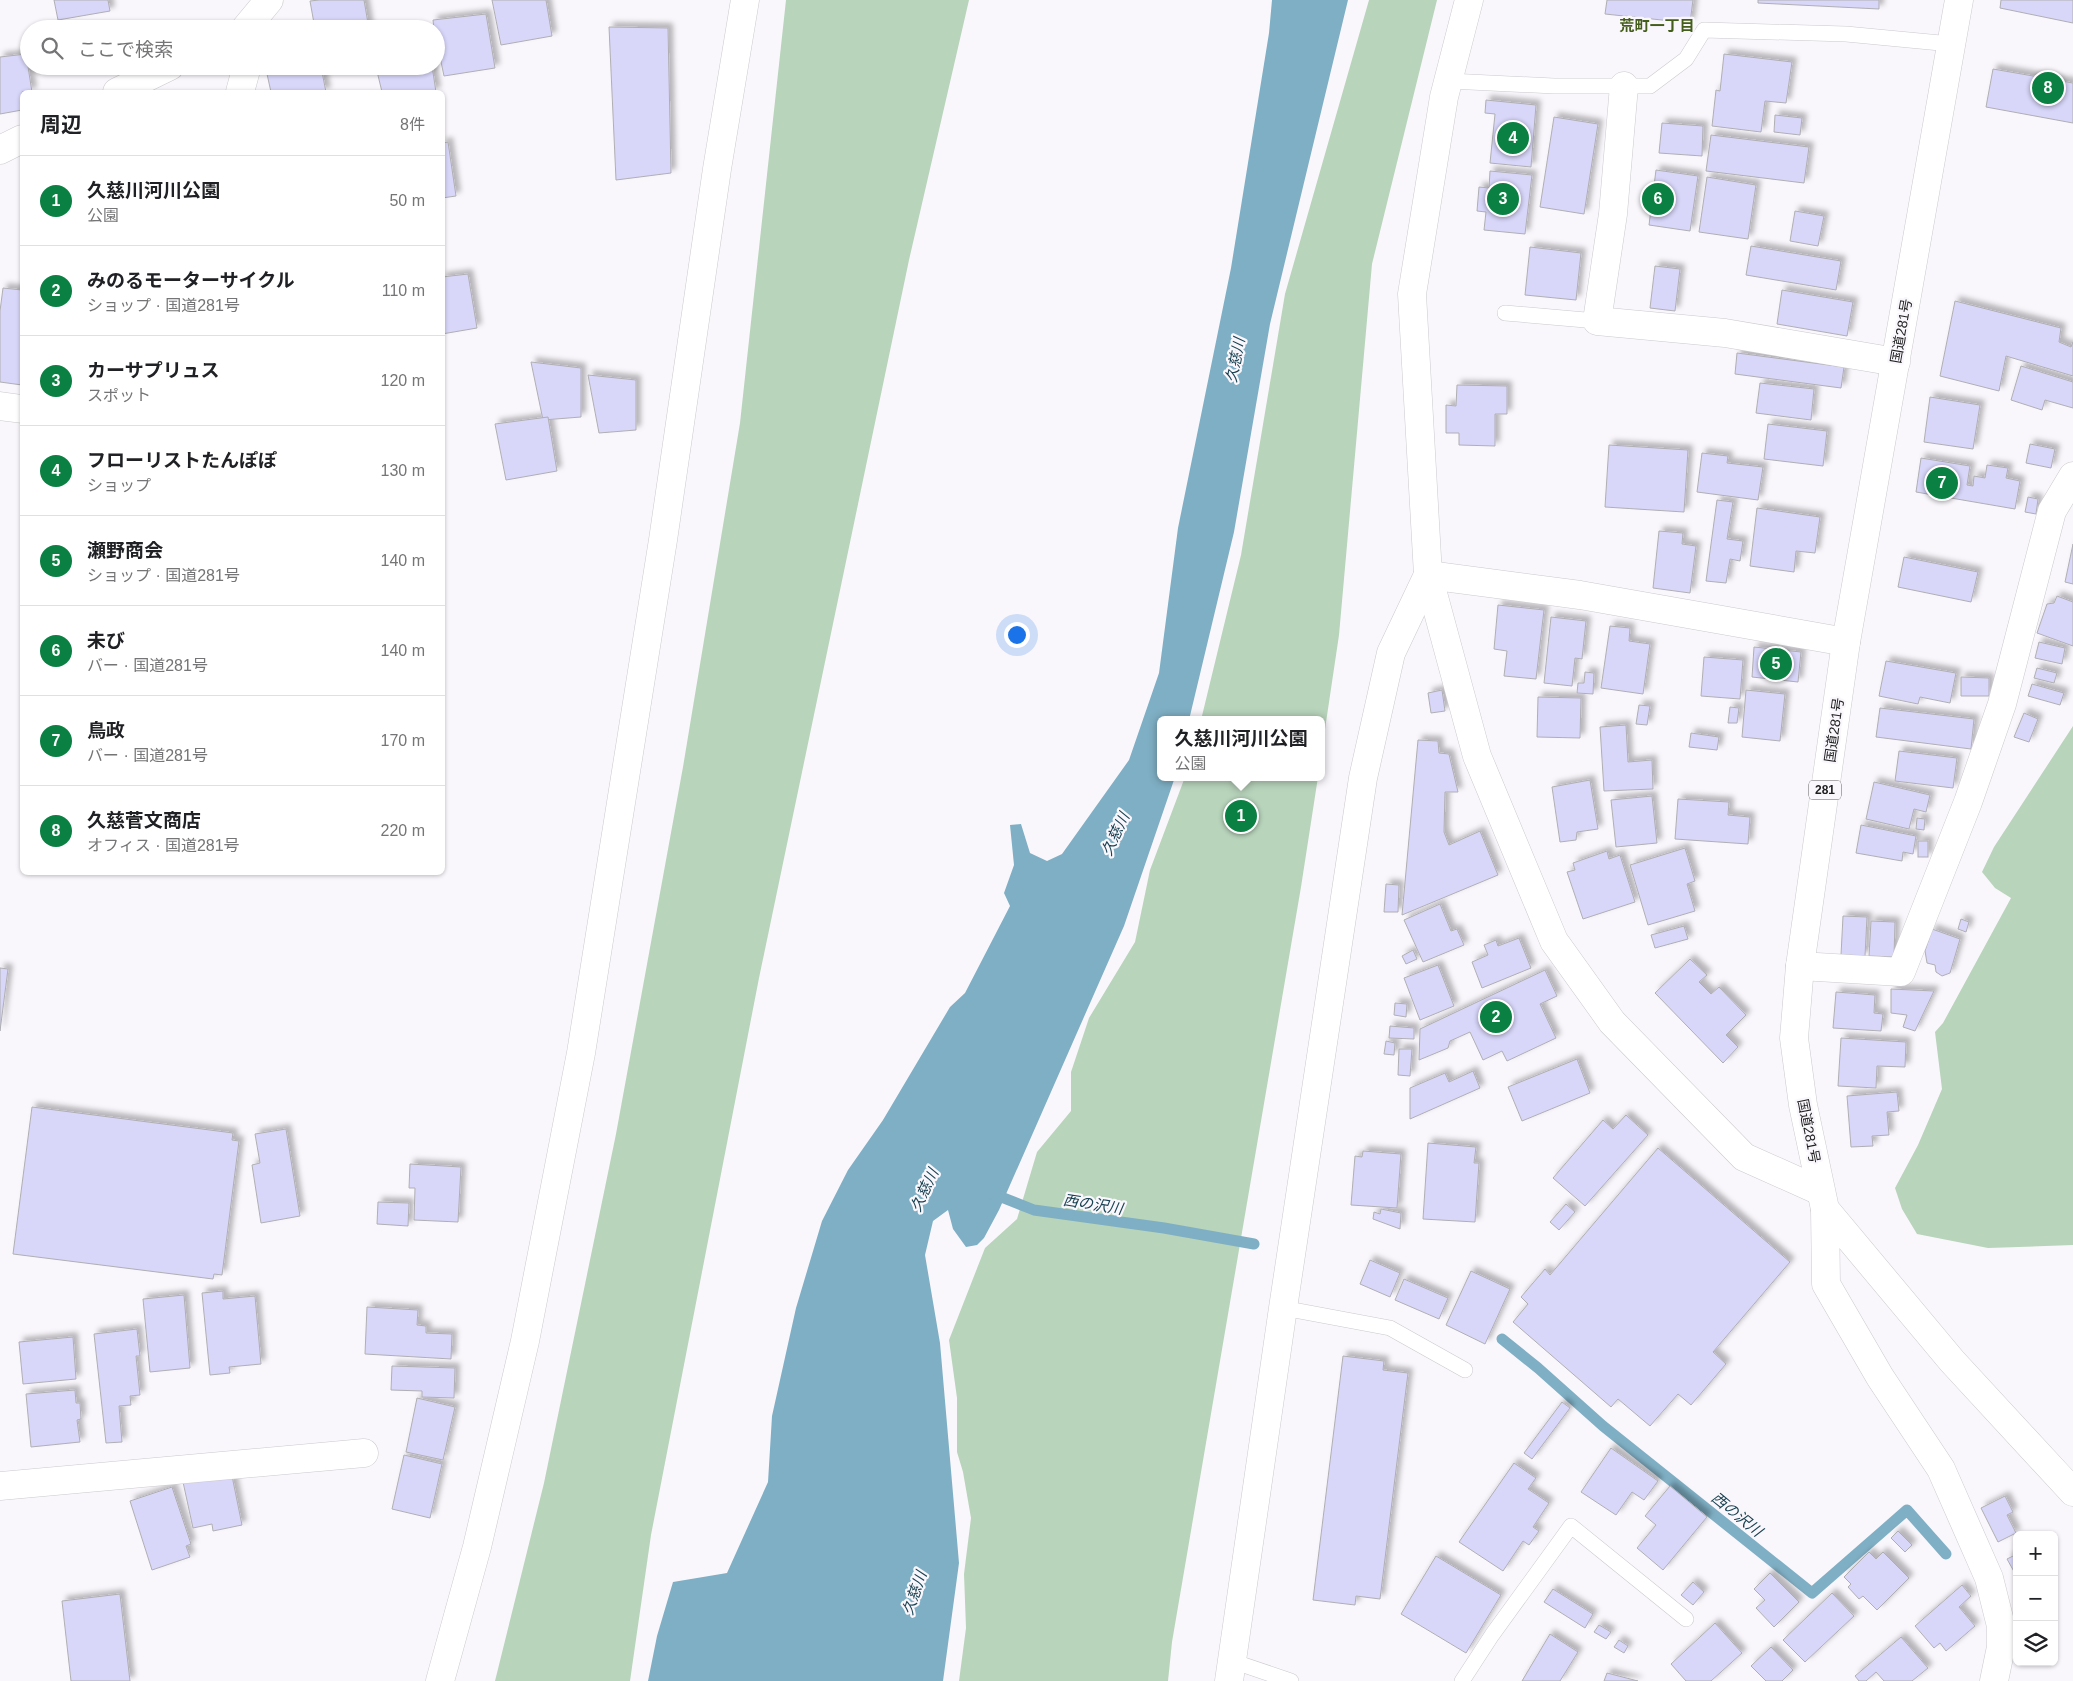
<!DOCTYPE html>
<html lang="ja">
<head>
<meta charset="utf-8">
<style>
  body { margin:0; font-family:Helvetica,"Noto Sans JP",sans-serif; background:#f6f6f6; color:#202124 }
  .controls { position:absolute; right:15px; bottom:15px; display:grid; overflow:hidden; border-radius:8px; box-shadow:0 1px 4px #0004 }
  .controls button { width:45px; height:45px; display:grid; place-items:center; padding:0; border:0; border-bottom:1px solid #e0e0e0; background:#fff; color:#202124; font:25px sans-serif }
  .you { position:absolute; left:1016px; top:634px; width:18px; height:18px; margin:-12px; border:4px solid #fff; border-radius:50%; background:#1a73e8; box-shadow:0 0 0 8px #1a73e833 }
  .badge { display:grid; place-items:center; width:32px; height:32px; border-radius:50%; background:#0b8043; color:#fff; font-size:16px; font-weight:700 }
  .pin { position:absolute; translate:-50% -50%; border:2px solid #fff; box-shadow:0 1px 5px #0006 }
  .popup { position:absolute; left:1157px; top:716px; width:168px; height:65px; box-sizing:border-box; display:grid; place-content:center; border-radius:8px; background:#fff; filter:drop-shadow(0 1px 4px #0005); font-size:16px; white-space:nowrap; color:#757577 }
  .popup b { font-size:19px; color:#202124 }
  .popup::after { content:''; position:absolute; left:50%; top:100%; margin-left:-10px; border:10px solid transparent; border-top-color:#fff }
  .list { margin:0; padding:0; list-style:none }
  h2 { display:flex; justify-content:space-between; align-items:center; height:65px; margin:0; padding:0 20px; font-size:21px }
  h2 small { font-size:16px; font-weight:400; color:#757577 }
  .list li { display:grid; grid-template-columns:32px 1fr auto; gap:15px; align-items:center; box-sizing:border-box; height:90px; padding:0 20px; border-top:1px solid #e0e0e0 }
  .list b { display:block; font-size:19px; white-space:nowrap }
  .list p { margin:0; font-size:16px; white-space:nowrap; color:#757577 }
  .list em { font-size:16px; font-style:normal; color:#757577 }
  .icon { flex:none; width:28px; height:28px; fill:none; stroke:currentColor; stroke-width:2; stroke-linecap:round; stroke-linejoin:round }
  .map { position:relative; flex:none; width:2073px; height:1681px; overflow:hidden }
  .search { position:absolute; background:#fff; box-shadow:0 1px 4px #0004; left:20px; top:20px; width:425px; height:55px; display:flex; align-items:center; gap:12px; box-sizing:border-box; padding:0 18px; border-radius:28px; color:#757577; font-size:19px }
  .panel { position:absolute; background:#fff; box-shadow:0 1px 4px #0004; left:20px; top:90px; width:425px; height:785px; border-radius:8px }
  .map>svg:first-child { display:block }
</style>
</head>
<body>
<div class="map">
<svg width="2073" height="1681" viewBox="0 0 2073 1681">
  <defs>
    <filter id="shadow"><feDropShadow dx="4.5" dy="-4.5" stdDeviation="2.5" flood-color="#0004"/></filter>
  </defs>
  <rect width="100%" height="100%" fill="#faf7fc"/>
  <g fill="#b8d4bb">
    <polygon points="786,0 969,0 909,260 759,978 651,1535 630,1681 495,1681 544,1483 616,1134 683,767 740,423"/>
    <polygon points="1369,0 1437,0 1372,264 1339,635 1321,756 1321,720 1201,720 1241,555 1285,294"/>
    <polygon points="2073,726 2073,1245 1988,1248 1917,1234 1902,1209 1895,1188 1918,1145 1942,1089 1935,1032 1943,1023 2011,898 1995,888 1982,872 1994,847"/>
    <polygon points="1185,777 1318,777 1301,887 1172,1642 1168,1681 959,1681 966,1628 964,1574 971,1518 963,1472 957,1452 957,1398 949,1340 985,1248 1017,1219 1037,1152 1071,1111 1071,1072 1089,1018 1135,942 1150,870"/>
  </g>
  <polygon fill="#7fafc4" points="1272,0 1348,0 1270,324 1234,532 1189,720 1161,720 1161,777 1175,777 1124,926 999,1210 984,1238 977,1245 966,1247 953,1229 948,1210 933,1221 925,1255 940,1343 959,1563 943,1681 648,1681 657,1636 673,1582 727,1573 768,1482 772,1416 796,1308 822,1221 848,1170 883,1120 950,1007 965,993 1010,906 1004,893 1014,865 1010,825 1021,824 1030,853 1047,861 1062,854 1129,760 1159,673 1178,528 1231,268 1269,33"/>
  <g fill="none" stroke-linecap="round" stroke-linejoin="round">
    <g stroke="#7fafc4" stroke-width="11">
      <polyline points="991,1193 1034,1210 1164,1228 1254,1244"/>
      <polyline points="1502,1339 1538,1368 1603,1426 1812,1593 1907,1510 1946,1554"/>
    </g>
  </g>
  <g fill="#d8d6f9" stroke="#afafb3" filter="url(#shadow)">
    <polygon points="54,0 108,0 110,11 58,20"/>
    <polygon points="319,0 364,0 369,29 315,29 310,1"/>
    <polygon points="492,0 546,0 552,36 501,45"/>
    <polygon points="1607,0 1693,0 1690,23 1605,14"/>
    <polygon points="1758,0 1879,0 1879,9 1758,3"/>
    <polygon points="2001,0 2073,0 2073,23 2000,8"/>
    <polygon points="486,14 495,68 444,76 436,38 436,29 434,29 433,20"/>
    <polygon points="609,27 668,28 671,173 616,180"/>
    <polygon points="26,54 32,92 22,92 22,110 0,114 0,57"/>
    <polygon points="1724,54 1792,62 1786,103 1765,101 1761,132 1712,126 1716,90 1720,91"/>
    <polygon points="432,66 436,92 382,92 376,67"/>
    <polygon points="321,67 326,92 271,92 267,74"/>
    <polygon points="1993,69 2073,83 2073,123 1986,107"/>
    <polygon points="1486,100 1536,105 1531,167 1490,163 1495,114 1485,113"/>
    <polygon points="1775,115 1802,118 1800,135 1774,132"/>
    <polygon points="1554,117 1598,124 1584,214 1540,207"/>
    <polygon points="1662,123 1703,126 1702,156 1659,153"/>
    <polygon points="1711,135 1809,147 1804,183 1706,171"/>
    <polygon points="448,142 456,196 442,198 442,143"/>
    <polygon points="1656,170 1698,176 1690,231 1649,225"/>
    <polygon points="1490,171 1532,175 1525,234 1484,230 1486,212 1477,211 1479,187 1489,188"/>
    <polygon points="1707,177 1756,185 1748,239 1699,232"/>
    <polygon points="1795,211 1824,216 1818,246 1790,241"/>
    <polygon points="1751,246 1841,261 1836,290 1746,275"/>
    <polygon points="1530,247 1581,253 1576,300 1525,295"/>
    <polygon points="1655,266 1680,269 1675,311 1650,308"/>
    <polygon points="468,274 477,328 442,334 442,277"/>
    <polygon points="3,288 22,290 22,385 0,382 0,311"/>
    <polygon points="1782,290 1853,302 1847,336 1777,324"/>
    <polygon points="1955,301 2061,328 2059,342 2071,347 2073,342 2073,376 2006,356 1999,391 1940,376"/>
    <polygon points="1737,353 1844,367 1841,388 1735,374"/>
    <polygon points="531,362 581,368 581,417 543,420"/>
    <polygon points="2021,366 2073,382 2073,408 2045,400 2042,410 2011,400"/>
    <polygon points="588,375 636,380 636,430 599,433"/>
    <polygon points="1760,383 1814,389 1811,420 1756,413"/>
    <polygon points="1457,385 1507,386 1507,414 1495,414 1495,446 1459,445 1459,433 1446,433 1446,405 1456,406"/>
    <polygon points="1930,397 1980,405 1973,449 1924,442"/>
    <polygon points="548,417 557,471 506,480 495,424"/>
    <polygon points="1768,424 1827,431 1823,466 1764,459"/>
    <polygon points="2030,444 2055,449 2051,468 2026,463"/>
    <polygon points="1609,445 1688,450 1684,512 1605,507"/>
    <polygon points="1702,453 1728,456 1727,463 1763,467 1758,500 1697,492"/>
    <polygon points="1921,458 1970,466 1967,485 1973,486 1974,476 1985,478 1987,465 2008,468 2006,478 2020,481 2015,509 1916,492"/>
    <polygon points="2028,497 2038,499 2036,514 2025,512"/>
    <polygon points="1717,500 1733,502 1727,539 1743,541 1740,561 1730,559 1726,583 1706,581"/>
    <polygon points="1757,508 1820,517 1815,553 1796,551 1794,572 1750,566"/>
    <polygon points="1659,531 1683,533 1682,544 1696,546 1690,593 1653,588"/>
    <polygon points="2073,544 2073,584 2065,582"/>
    <polygon points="1904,557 1978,572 1971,602 1898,587"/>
    <polygon points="2057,596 2073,602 2073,646 2037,633 2047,604 2054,603"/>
    <polygon points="1498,605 1544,610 1536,679 1504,676 1507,651 1494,649"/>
    <polygon points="1551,617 1586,621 1582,659 1575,658 1572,686 1544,683"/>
    <polygon points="1610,626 1630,628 1629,641 1650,644 1643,694 1601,688"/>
    <polygon points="2039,642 2065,648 2062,664 2035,658"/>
    <polygon points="1754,647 1801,652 1798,682 1752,677"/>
    <polygon points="1704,657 1743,660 1740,699 1701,696"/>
    <polygon points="1886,661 1956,673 1950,703 1920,697 1918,704 1879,696"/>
    <polygon points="2037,668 2057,673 2054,683 2034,678"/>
    <polygon points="1585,672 1594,673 1593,694 1577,693 1578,683 1584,683"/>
    <polygon points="1961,677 1989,678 1989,696 1961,696"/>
    <polygon points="2032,684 2064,693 2060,705 2028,696"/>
    <polygon points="1442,690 1445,711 1431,713 1428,693"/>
    <polygon points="1746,690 1785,694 1780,741 1742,737"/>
    <polygon points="1538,697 1581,698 1580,738 1537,737"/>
    <polygon points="1639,705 1650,706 1647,725 1636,724"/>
    <polygon points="1730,707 1739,708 1737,723 1728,723"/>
    <polygon points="1880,708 1974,719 1971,749 1876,737"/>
    <polygon points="2024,713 2038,719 2029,742 2014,737"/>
    <polygon points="1626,725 1628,762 1652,760 1653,789 1604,791 1600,727"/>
    <polygon points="1691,733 1719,737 1717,750 1689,747"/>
    <polygon points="1418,740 1438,741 1439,753 1449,754 1458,792 1445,792 1444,832 1449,845 1480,831 1498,875 1402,915"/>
    <polygon points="1899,751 1957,758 1953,788 1895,781"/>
    <polygon points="1590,780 1598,829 1577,832 1576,840 1560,842 1552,787"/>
    <polygon points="1874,782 1930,795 1926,812 1914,809 1909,829 1866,819"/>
    <polygon points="1652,796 1657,843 1616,847 1611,800"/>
    <polygon points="1678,799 1729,802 1728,815 1750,817 1748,844 1675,839"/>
    <polygon points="1917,818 1925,819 1924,830 1916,829"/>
    <polygon points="1861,825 1916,836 1913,854 1903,852 1902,861 1856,853"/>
    <rect x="1918" y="841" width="10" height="16"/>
    <polygon points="1685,848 1695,881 1687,884 1695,911 1648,925 1630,865"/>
    <polygon points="1607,851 1609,859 1620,855 1635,902 1583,919 1567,872 1575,870 1573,863"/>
    <polygon points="1386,884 1399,885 1398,912 1384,912"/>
    <polygon points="1440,904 1451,931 1457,929 1464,945 1423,962 1404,920"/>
    <polygon points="1843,916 1867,917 1865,956 1841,955"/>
    <polygon points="1961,919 1969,922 1966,932 1958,929"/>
    <polygon points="1871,921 1895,922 1894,957 1869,956"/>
    <polygon points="1684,926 1688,939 1655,948 1651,935"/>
    <polygon points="1932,929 1960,939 1950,973 1942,976 1936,972 1935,965 1927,963 1925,951"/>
    <polygon points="1519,938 1531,968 1482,988 1472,962 1488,955 1484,945 1496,940 1498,946"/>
    <polygon points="1413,950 1417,959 1406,964 1402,956"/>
    <polygon points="1690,959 1707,975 1699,982 1711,994 1719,987 1746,1015 1726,1035 1738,1047 1723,1063 1655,993"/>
    <polygon points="1438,965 1454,1006 1420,1020 1404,978"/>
    <polygon points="0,968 8,969 0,1031"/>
    <polygon points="1545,970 1557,996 1540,1004 1556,1038 1507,1061 1502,1051 1483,1060 1470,1032 1450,1041 1448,1048 1419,1060 1420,1029"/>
    <polygon points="1891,989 1934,991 1915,1031 1903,1027 1907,1015 1891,1013"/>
    <polygon points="1836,992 1875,995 1874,1013 1883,1014 1881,1031 1833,1028"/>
    <polygon points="1395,1003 1407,1004 1406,1017 1394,1015"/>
    <polygon points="1390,1026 1414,1028 1414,1039 1389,1038"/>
    <polygon points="1841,1038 1906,1042 1905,1067 1877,1066 1876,1088 1838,1086"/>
    <polygon points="1386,1041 1395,1043 1394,1055 1384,1054"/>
    <polygon points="1399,1049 1412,1049 1410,1076 1398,1075"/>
    <polygon points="1577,1059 1590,1093 1522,1121 1508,1087"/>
    <polygon points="1473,1071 1480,1088 1410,1119 1410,1088 1445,1073 1449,1082"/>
    <polygon points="1897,1092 1899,1111 1887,1112 1889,1135 1872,1136 1873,1146 1851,1147 1847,1096"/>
    <polygon points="32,1107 233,1133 232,1140 239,1141 222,1275 214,1274 213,1279 13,1254"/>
    <polygon points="1626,1115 1648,1135 1585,1206 1553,1178 1603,1120 1613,1129"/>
    <polygon points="286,1129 300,1216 261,1223 252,1165 260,1163 255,1134"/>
    <polygon points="1428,1143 1476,1147 1474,1163 1479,1163 1475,1222 1423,1219"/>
    <polygon points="1658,1148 1790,1262 1713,1352 1726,1364 1691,1405 1678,1394 1650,1426 1618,1399 1611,1407 1513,1322 1528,1304 1521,1297 1545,1269 1550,1275"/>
    <polygon points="1363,1151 1401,1154 1397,1208 1351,1205 1355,1156 1362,1157"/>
    <polygon points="410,1164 461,1167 458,1222 414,1220 415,1188 409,1188"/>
    <polygon points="378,1202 409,1203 408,1226 377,1224"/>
    <polygon points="1566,1204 1575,1212 1559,1230 1550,1222"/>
    <polygon points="1381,1209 1401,1213 1400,1229 1373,1219 1374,1212 1380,1214"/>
    <polygon points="1370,1260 1400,1273 1390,1297 1360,1284"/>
    <polygon points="1471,1271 1510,1289 1485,1344 1446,1325"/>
    <polygon points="1404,1279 1448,1298 1439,1319 1395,1300"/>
    <polygon points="223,1291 223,1299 255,1296 261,1364 229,1367 230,1373 210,1375 202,1293"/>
    <polygon points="184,1295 190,1368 150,1372 143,1299"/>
    <polygon points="367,1307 418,1310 417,1325 426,1326 426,1333 452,1334 451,1359 365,1354"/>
    <polygon points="137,1329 140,1356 136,1356 140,1395 130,1396 131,1405 119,1406 122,1442 106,1443 94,1334"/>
    <polygon points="73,1337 76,1379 23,1384 19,1342"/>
    <polygon points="1343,1356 1384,1361 1383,1370 1408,1373 1380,1599 1356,1596 1355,1605 1313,1600"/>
    <polygon points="392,1366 455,1368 454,1398 422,1397 422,1391 391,1390"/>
    <polygon points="75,1390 76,1403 80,1403 81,1419 77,1420 80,1442 31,1447 26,1394"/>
    <polygon points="417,1398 455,1407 443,1460 406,1452"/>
    <polygon points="1562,1402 1570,1408 1532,1459 1524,1453"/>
    <polygon points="1611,1448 1658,1481 1644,1500 1632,1492 1616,1515 1581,1492"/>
    <polygon points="404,1455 442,1464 430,1518 392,1509"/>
    <polygon points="1514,1463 1536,1478 1528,1489 1549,1503 1533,1527 1539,1531 1529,1545 1523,1541 1503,1571 1459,1542"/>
    <polygon points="231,1471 242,1525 213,1531 212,1524 193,1528 183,1482"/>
    <polygon points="1670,1486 1707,1517 1663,1570 1637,1548 1656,1525 1645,1516"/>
    <polygon points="172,1487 191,1544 186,1546 190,1557 152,1570 130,1501"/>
    <polygon points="2005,1496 2013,1512 2007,1515 2016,1533 1998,1542 1981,1508"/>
    <polygon points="1898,1531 1912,1545 1905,1552 1891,1538"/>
    <polygon points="1869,1552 1876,1559 1883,1552 1909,1578 1877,1610 1863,1596 1859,1599 1848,1587 1851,1584 1844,1577"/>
    <polygon points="2017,1554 2017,1577 2007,1559"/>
    <polygon points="1436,1556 1501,1595 1466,1653 1401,1614"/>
    <polygon points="1770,1573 1799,1602 1774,1627 1756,1608 1765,1600 1754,1589"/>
    <polygon points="1693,1582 1704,1592 1693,1605 1681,1595"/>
    <polygon points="1962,1585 1971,1596 1959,1607 1975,1626 1946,1651 1940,1643 1934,1648 1915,1626"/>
    <polygon points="1553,1589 1593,1614 1585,1628 1544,1602"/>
    <polygon points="1832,1593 1854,1616 1805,1662 1783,1640"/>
    <polygon points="120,1594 130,1681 71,1681 62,1601"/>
    <polygon points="1715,1623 1742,1653 1711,1681 1686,1681 1671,1664"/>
    <polygon points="1599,1625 1611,1632 1606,1639 1594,1632"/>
    <polygon points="1550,1634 1578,1652 1560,1681 1522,1681"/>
    <polygon points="1901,1637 1928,1668 1912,1681 1884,1681 1876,1672 1866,1681 1859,1681 1855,1676"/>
    <polygon points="1619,1640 1628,1646 1624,1653 1614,1647"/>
    <polygon points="1771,1647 1793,1670 1782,1681 1766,1681 1751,1666"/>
    <polygon points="1607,1673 1638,1681 1604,1681"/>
  </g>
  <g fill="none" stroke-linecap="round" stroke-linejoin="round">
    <g stroke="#cbc9cd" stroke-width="16">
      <g id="lane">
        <polyline points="1449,81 1554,86 1650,86 1686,59 1704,30 1846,34 1951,44"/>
        <polyline points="1505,313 1597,321"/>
        <polyline points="1283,1308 1390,1328 1465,1370"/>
        <polyline points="1232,1661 1291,1681"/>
        <polyline points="1462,1681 1492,1635 1571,1526 1686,1619"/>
      </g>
    </g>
    <g stroke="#cbc9cd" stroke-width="29">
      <g id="street">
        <polyline points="1469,0 1444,97 1412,294 1428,575 1477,756 1554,941 1612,1022 1744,1157 1820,1191"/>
        <polyline points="245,29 269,0"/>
        <polyline points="1624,86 1613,214 1597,321 1725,333 1896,362"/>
        <polyline points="117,92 170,66"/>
        <polyline points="240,92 247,66"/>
        <polyline points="0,150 22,139"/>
        <polyline points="0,406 22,409"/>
        <polyline points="1800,966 1901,972 1968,802 2002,704 2052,511 2073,476"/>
        <polyline points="1825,1209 1826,1284 1880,1377 1941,1469 1989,1578 2001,1626 2001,1647 1994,1681"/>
        <polyline points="0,1486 364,1453"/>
        <polyline points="440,1681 477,1547 525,1341 581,1053 663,540 717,169 745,0"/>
        <polyline points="1229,1681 1283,1308 1363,778 1391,653 1428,575 1580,595 1846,642"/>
      </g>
    </g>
    <g stroke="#cbc9cd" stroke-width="29">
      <polyline id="highway" points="1959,0 1846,642 1800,966 1794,1038 1803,1105 1825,1209 1952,1361 2073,1492"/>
    </g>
    <use href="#lane" stroke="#fff" stroke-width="15"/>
    <use href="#street" stroke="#fff" stroke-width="28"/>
    <use href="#highway" stroke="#fff" stroke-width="28"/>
  </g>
  <g text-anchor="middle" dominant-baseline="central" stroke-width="4.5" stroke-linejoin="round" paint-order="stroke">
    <rect fill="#faf7fc" stroke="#605f61" stroke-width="1" x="1809" y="780.5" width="32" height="19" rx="4"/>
    <g font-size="12" font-weight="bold" fill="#1e1e1f">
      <text x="1825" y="790">281</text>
    </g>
    <g font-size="14" fill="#1e1e1f" stroke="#faf7fc">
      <text transform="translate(1901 331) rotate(-80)">国道281号</text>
      <text transform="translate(1834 730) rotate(-82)">国道281号</text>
      <text transform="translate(1809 1131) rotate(79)">国道281号</text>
    </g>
    <g font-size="15" font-weight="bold" fill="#435e1a" stroke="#faf7fc">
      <text x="1657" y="25">荒町一丁目</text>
    </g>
    <g font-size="15" font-style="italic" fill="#194353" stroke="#faf7fc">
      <text transform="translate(1235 360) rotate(-79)">久慈川</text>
      <text transform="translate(1115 834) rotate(-65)">久慈川</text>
      <text transform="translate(924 1190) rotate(-65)">久慈川</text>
      <text transform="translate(1093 1204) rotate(9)">西の沢川</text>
      <text transform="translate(1737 1514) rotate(39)">西の沢川</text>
      <text transform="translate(914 1593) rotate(-71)">久慈川</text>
    </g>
  </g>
</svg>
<div class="controls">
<button>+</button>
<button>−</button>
<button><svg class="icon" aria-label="layers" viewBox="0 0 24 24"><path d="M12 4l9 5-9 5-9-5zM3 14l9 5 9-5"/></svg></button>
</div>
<div class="you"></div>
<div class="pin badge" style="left:1241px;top:816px">1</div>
<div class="popup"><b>久慈川河川公園</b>公園</div>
<div class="pin badge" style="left:1496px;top:1017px">2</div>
<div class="pin badge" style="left:1503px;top:199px">3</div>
<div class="pin badge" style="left:1513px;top:138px">4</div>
<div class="pin badge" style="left:1776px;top:664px">5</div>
<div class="pin badge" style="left:1658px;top:199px">6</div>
<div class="pin badge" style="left:1942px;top:483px">7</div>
<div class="pin badge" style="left:2048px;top:88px">8</div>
<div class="search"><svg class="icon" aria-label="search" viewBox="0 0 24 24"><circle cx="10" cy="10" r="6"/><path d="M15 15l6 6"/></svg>ここで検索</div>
<section class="panel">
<h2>周辺<small>8件</small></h2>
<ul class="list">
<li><span class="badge">1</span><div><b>久慈川河川公園</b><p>公園</p></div><em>50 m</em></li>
<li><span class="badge">2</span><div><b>みのるモーターサイクル</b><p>ショップ · 国道281号</p></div><em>110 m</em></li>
<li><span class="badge">3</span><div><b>カーサプリュス</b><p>スポット</p></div><em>120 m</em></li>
<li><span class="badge">4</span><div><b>フローリストたんぽぽ</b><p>ショップ</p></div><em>130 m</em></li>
<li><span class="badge">5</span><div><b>瀬野商会</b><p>ショップ · 国道281号</p></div><em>140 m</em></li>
<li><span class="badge">6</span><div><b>未び</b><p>バー · 国道281号</p></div><em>140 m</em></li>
<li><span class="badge">7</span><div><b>鳥政</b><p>バー · 国道281号</p></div><em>170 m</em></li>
<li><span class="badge">8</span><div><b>久慈菅文商店</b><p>オフィス · 国道281号</p></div><em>220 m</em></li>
</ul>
</section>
</div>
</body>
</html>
